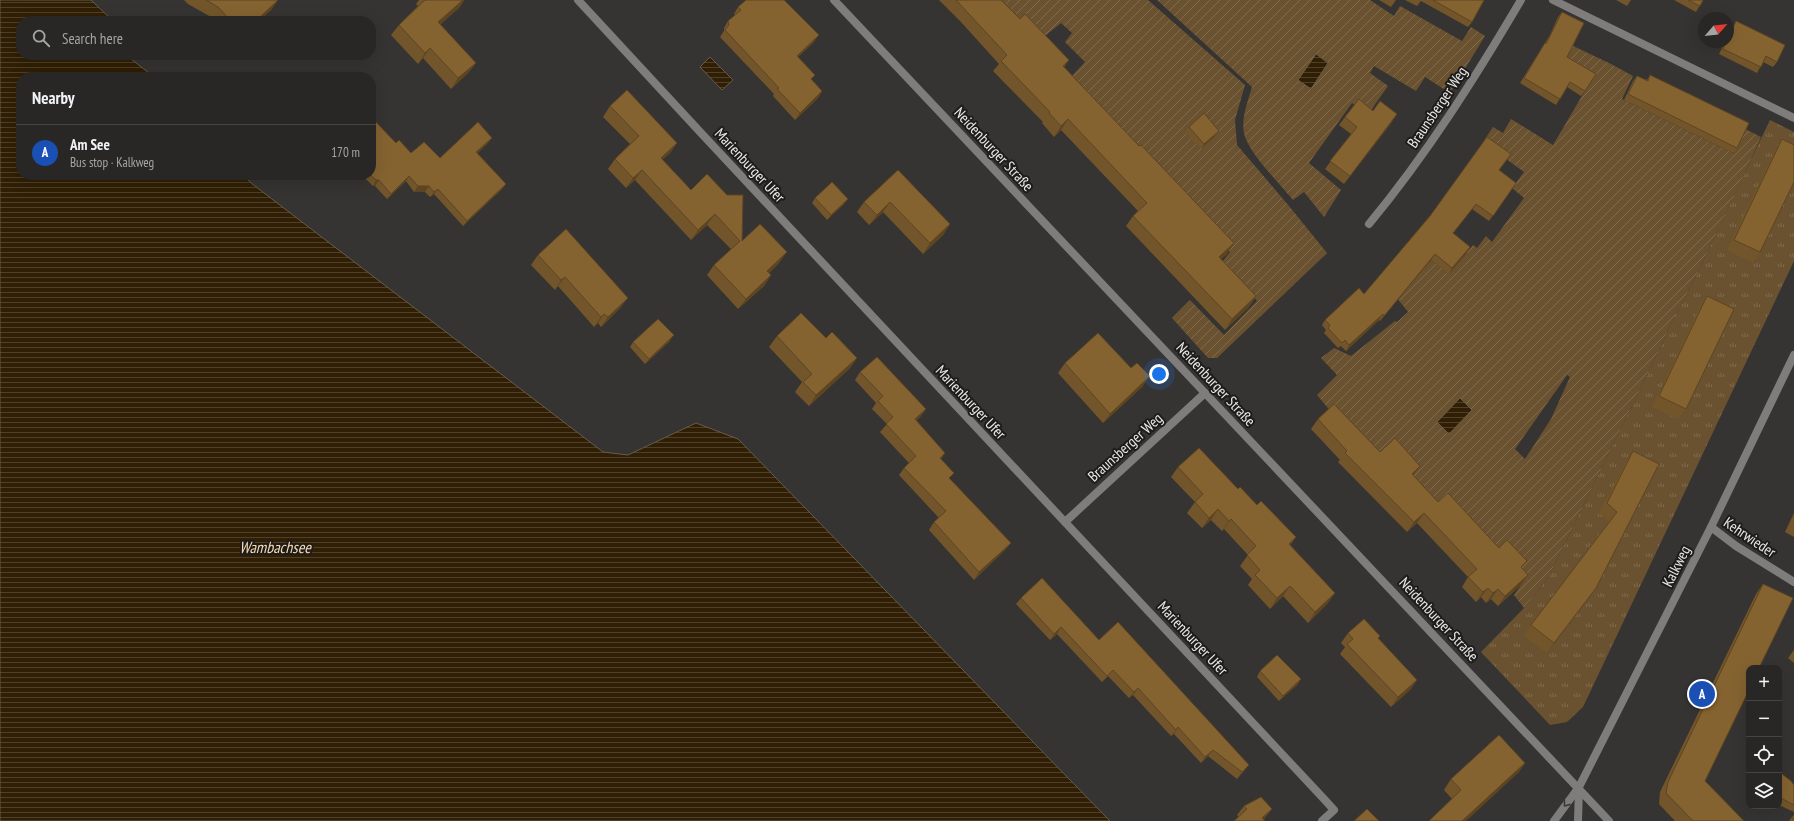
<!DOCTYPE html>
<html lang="en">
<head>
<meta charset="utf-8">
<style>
  body { margin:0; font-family:"PT Sans Narrow",sans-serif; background:#302f2e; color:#f1f3f6 }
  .controls { position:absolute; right:12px; bottom:12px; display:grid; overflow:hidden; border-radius:8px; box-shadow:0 4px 16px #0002 }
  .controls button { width:36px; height:36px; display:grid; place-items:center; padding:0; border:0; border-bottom:1px solid #444443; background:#282726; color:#f1f3f6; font:20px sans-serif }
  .compass { position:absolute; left:1698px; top:12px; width:36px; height:36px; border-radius:50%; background:#282726; box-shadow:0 4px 16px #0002; rotate:62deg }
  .you { position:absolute; left:1159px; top:374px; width:14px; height:14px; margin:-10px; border:3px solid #fff; border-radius:50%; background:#1a73e8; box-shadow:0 0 0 6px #1a73e833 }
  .badge { display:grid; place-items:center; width:26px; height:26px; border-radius:50%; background:#bca0f2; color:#fff; font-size:13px; font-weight:700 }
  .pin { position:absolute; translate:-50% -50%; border:2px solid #fff; box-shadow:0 1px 4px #0006 }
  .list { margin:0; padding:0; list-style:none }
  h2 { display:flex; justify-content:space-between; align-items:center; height:52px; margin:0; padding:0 16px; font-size:17px }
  h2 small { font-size:13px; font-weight:400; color:#a5a5a7 }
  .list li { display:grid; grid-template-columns:26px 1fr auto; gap:12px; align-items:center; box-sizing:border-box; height:56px; padding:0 16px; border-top:1px solid #444443 }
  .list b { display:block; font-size:15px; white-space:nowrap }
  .list p { margin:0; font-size:13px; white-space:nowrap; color:#a5a5a7 }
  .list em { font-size:13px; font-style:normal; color:#a5a5a7 }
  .icon { flex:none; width:22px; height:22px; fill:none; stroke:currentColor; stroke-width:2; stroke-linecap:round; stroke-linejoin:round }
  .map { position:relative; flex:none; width:1794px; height:821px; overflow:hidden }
  .search { position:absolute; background:#282726; box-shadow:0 4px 16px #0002; left:16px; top:16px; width:360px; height:44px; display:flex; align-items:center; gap:10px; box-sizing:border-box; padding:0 14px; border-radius:16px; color:#a5a5a7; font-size:15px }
  .panel { position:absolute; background:#282726; box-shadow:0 4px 16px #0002; left:16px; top:72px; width:360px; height:108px; border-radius:16px }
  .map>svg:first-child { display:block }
</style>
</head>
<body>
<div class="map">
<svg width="1794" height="821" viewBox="0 0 1794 821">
  <defs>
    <pattern id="grass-tufts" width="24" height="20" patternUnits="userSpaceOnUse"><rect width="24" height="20" fill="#6a5230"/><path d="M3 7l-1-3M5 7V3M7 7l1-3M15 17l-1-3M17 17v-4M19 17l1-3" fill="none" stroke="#7f6b4e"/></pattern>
    <pattern id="garden-furrows" width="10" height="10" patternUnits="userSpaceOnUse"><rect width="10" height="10" fill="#6a5230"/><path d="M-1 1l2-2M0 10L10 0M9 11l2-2" fill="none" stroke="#7f6b4e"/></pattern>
    <pattern id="water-rules" width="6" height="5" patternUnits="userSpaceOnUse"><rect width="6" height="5" fill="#301f04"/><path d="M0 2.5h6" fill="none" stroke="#4e4029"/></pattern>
  </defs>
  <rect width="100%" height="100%" fill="#363432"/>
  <path fill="url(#grass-tufts)" d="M1770 120 1794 132V261L1583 707 1567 722 1550 725 1481 652 1524 608 1548 578 1663 342C1672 318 1686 297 1697 274 1722 223 1745 171 1770 120Z"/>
  <g fill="url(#garden-furrows)" fill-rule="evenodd">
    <polygon points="989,0 1148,0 1245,85 1235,120 1237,145 1289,206 1327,253 1217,358 1208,358 1172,318 1190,300 1224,335 1257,301 1244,286 1218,267 1230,252 1066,82 1085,62 1065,42 1072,33 1061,23 1045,36"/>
    <path d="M1157 0H1370L1394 16 1400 6 1462 41 1471 27 1485 36 1450 93 1425 77 1416 91 1374 66 1370 73 1388 86 1368 114 1352 103 1309 163 1341 190 1324 217 1304 192 1293 200C1280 184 1247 151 1244 133 1241 118 1248 101 1252 87Z"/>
    <path d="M1550 35 1611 64 1633 76 1622 99 1733 153 1745 129 1761 137C1741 183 1719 228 1697 274 1686 297 1672 318 1663 342L1548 578 1524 608 1514 595 1521 585 1514 577 1373 462 1317 395 1337 375 1321 358 1334 348 1351 356 1395 321 1397 322 1408 312 1397 298 1431 260 1449 273 1473 245 1477 248 1486 236 1492 242 1524 198 1512 188 1524 172 1483 142 1493 127 1503 133 1511 119 1553 145 1592 79 1541 49ZM1567 375 1570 377 1551 419 1525 459 1515 449Z"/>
  </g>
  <g fill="url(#water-rules)" stroke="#685c48">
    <polygon points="0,0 91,0 113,21 21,21 21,55 126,55 154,77 21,77 21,175 244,175 251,183 603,452 628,455 696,423 738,439 1110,821 0,821"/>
    <polygon points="1316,54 1328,63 1311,89 1298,80"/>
    <polygon points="710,57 733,80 722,90 700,67"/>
    <polygon points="1460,398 1472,410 1449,434 1437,422"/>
  </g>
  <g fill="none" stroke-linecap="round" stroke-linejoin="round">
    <g stroke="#7e7d7c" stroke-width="8">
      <polyline points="578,0 702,134 1324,799 1334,810 1322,821"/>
      <polyline points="834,0 1609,821"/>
      <polyline points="1553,0 1794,118"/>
      <path d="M1369 224C1427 154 1475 78 1521 0"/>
      <polyline points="1065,522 1205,393"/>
      <polyline points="1711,527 1736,546 1794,582"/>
      <polyline points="1554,821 1579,787 1711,527 1794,355"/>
      <polyline points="1578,821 1579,787"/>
    </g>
  </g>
  <g fill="#72552a">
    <polygon points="184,0 278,0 271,10 259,21 214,21 211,17 188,4"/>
    <polygon points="419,0 464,0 459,8 440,24 476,63 468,73 451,89 423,58 418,64 391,35 399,25 418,6 416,4"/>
    <polygon points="939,0 1001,0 1020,19 1069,60 1064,67 1227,254 1221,259 1256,296 1249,307 1225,330 1126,226 1133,216 1138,211 1061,130 1054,137 1042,123 1043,122 993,71 999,64 961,22"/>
    <polygon points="1379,0 1396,0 1391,7"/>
    <polygon points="1405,0 1484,0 1472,22 1468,27 1421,1 1417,6"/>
    <polygon points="1616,0 1631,0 1627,6"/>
    <polygon points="1674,0 1703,0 1696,12"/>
    <polygon points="738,7 814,42 798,57 812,80 822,91 818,98 795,120 773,96 774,94 720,37 724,31 724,28 728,21 735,15 734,14"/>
    <polygon points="1562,12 1567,57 1585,91 1581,96 1567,87 1556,105 1520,83 1541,49 1545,43 1546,44 1558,17"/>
    <polygon points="1736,21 1777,62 1773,67 1763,62 1757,73 1719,54 1725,42 1728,42 1728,36 1733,27"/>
    <polygon points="1650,75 1737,148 1733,153 1624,100 1633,81 1637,76 1647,80"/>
    <polygon points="610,106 677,143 670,153 662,160 691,190 742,241 779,263 769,273 771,275 764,286 738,309 707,275 714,265 731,249 707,225 691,240 635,180 626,188 608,169 615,159 630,144 603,117"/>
    <polygon points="1373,111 1392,122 1344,184 1325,169 1351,134 1339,125 1345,117"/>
    <polygon points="1189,127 1215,136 1201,149 1185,132"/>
    <polygon points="1782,139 1760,252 1753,263 1727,250 1775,150"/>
    <polygon points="396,143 411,153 440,158 488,143 477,153 506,184 502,189 463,226 434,194 430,197 425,192 414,192 406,181 387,199 375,186 373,186 362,175 371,175"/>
    <polygon points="898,170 950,224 943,235 923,254 883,212 869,225 857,212 864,202"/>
    <polygon points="1499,170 1516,183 1489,221 1472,209 1453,233 1470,247 1467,253 1449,274 1431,260 1380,321 1379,320 1346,351 1341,346 1338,348 1324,333 1326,330 1322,325 1325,320 1364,294"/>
    <polygon points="815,198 844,204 827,220 812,203"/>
    <polygon points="538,255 621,307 601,327 598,323 594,327 558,286 555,290 531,265"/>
    <polygon points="1707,296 1686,409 1678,419 1652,407 1700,306"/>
    <polygon points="777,336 826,338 857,358 850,368 809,406 795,392 802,382 769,347"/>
    <polygon points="670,341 645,364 630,347 633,342"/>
    <polygon points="1065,363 1143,386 1103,423 1058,373"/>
    <polygon points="860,372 926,409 920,417 916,421 945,453 941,459 950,479 1011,543 1005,550 974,580 929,530 934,522 939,518 899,475 904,468 909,463 880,432 887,424 872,409 876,403 855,380"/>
    <polygon points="1318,419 1380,452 1413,475 1438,502 1499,548 1522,568 1521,585 1498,606 1491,599 1486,603 1481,597 1476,602 1462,587 1468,577 1417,523 1407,532 1338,462 1340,460 1311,429"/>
    <polygon points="1633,451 1659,464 1588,599 1547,653 1524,636 1531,625 1610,523 1599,513 1626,462"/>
    <polygon points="1178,467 1291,546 1328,603 1308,623 1283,596 1270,609 1248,585 1252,579 1240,566 1248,555 1224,529 1222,531 1211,520 1202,528 1187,513 1195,502 1171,477"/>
    <polygon points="1794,513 1794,537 1785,532"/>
    <polygon points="1763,584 1705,781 1744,821 1675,821 1659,804 1660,792 1756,594"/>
    <polygon points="1021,598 1099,640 1249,765 1244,771 1237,779 1208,756 1201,763 1174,734 1171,736 1133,695 1129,698 1108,676 1102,682 1057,634 1050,640 1016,604"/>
    <polygon points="1348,633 1380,636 1378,639 1417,680 1410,690 1391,707 1340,654 1345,647 1341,643"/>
    <polygon points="1794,650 1794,663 1788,658"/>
    <polygon points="1260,671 1301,679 1297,685 1279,701 1257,677"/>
    <polygon points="1525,763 1518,773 1452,799 1444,790 1451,779"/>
    <polygon points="1779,777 1794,785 1794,812 1779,805"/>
    <polygon points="1244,806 1265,818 1263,820 1239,817 1237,815"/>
    <polygon points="1794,815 1794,821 1789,821 1792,817"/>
  </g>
  <g fill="#5d4522">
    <polygon points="278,0 271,10 259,21 256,21"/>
    <polygon points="463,0 464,0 459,8 431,33 438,22"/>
    <polygon points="819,35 814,42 792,62 797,56"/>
    <polygon points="430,48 423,58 418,64 425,53"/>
    <polygon points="476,63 468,73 451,89 458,78"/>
    <polygon points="822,91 818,98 795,120 800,113"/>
    <polygon points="1397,114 1392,122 1344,184 1350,176"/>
    <polygon points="1068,119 1061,130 1054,137 1061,126"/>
    <polygon points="1219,131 1215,136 1201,149 1204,144"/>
    <polygon points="492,138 488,143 473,158 476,152"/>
    <polygon points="677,143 670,153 653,168 661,158"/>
    <polygon points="642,170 635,180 626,188 633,178"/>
    <polygon points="409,176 406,181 387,199 391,194"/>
    <polygon points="376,180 379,180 375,186 373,186"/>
    <polygon points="506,184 502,189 463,226 467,221"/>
    <polygon points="418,186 429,186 425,192 414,192"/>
    <polygon points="438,189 434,194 430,197 434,192"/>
    <polygon points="848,199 844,204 827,220 831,215"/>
    <polygon points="890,202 883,212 869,225 877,215"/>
    <polygon points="715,214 707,225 691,240 698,230"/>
    <polygon points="950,224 943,235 923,254 930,243"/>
    <polygon points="1234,243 1227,254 1212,268 1219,257"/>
    <polygon points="1470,247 1467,253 1449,274 1452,268"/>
    <polygon points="787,252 779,263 760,281 767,271"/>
    <polygon points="1435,254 1431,260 1380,321 1384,316"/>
    <polygon points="771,275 764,286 738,309 746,299"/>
    <polygon points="565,277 558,286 555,290 561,280"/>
    <polygon points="1256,296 1249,307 1225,330 1232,319"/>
    <polygon points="628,298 621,307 601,327 608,317"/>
    <polygon points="604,314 598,323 594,327 601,317"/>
    <polygon points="1383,314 1379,320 1346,351 1349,345"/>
    <polygon points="674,335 670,341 645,364 649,359"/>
    <polygon points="857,358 850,368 809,406 816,395"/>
    <polygon points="1150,376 1143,386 1103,423 1110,414"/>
    <polygon points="926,409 920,417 909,427 915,419"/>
    <polygon points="1420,466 1413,475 1412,474"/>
    <polygon points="1218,509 1211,520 1202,528 1209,518"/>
    <polygon points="1424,513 1417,523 1407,532 1414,522"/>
    <polygon points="1231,519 1224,529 1222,531 1229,521"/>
    <polygon points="1296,537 1289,548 1289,544"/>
    <polygon points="1011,543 1005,550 974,580 979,572"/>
    <polygon points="1528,575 1521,585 1498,606 1505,596"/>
    <polygon points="1290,586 1283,596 1270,609 1277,598"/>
    <polygon points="1488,588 1481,597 1476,602 1483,592"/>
    <polygon points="1596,588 1588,599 1547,653 1554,643"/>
    <polygon points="1498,589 1491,599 1486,603 1493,593"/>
    <polygon points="1335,593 1328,603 1308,623 1315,612"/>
    <polygon points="1061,627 1057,634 1050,640 1054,634"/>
    <polygon points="1301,679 1297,685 1279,701 1283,696"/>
    <polygon points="1417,680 1410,690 1391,707 1398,697"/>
    <polygon points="1138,688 1133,695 1129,698 1134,692"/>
    <polygon points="1178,727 1174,734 1171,736 1176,730"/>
    <polygon points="1213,750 1208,756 1201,763 1205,757"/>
    <polygon points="1525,763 1518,773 1466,821 1462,821"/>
    <polygon points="1249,765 1244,771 1237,779 1242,772"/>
    <polygon points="1272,809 1265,818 1262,821 1262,818"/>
  </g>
  <g fill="#856331" stroke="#5d4522">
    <polygon points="206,0 278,0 256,21 231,21 218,7"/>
    <polygon points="425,0 463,0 438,22 476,63 458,78 430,48 425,53 399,25"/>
    <polygon points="746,0 784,0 819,35 797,56 815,75 811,79 822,91 800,113 777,89 779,88 725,30 729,25 728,21 741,10 738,7"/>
    <polygon points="956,0 1001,0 1020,19 1025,14 1069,60 1063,66 1139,146 1141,145 1234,243 1219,257 1256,296 1232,319 1133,216 1147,203 1068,119 1061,126 1049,113 1050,112 1001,61 1007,55"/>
    <polygon points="1433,0 1484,0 1472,22"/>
    <polygon points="1688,0 1703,0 1700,6"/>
    <polygon points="1562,12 1584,23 1567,57 1596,74 1585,91 1570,82 1560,99 1524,78 1545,43 1546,44"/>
    <polygon points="1736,21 1785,45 1777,62 1766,56 1761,67 1723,49 1726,42 1728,42 1728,39"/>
    <polygon points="327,72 332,77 322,77"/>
    <polygon points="1650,75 1749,123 1737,148 1628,94 1637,76 1648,81"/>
    <polygon points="627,90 677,143 661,158 691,190 707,174 727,195 743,195 742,241 760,224 787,252 767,271 771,275 746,299 714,265 740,241 715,214 698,230 642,170 633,178 615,159 639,136 610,106"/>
    <polygon points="1359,99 1373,111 1380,101 1397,114 1350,176 1330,161 1357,127 1345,117"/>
    <polygon points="1204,113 1219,131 1204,144 1189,127"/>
    <polygon points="371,117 396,143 399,140 411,153 424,142 440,158 478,122 492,138 476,152 506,184 467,221 438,189 434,192 429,186 418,186 409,176 391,194 379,180 376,180 371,175"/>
    <polygon points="1487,137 1511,154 1499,170 1516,183 1493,216 1476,204 1453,233 1470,247 1452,268 1435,254 1384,316 1383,314 1349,345 1345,340 1342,343 1328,328 1330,325 1325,320 1359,288 1364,294 1430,216"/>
    <polygon points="1782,139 1794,145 1794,182 1760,252 1734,240"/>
    <polygon points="898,170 950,224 930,243 890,202 877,215 864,202"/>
    <polygon points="832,182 848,199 831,215 815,198"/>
    <polygon points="566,229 628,298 608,317 604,314 601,317 565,277 561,280 538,255"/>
    <polygon points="1707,296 1734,309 1686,409 1659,396"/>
    <polygon points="801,313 826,338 832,332 857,358 816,395 803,382 812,374 777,336"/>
    <polygon points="658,319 674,335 649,359 633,342"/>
    <polygon points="1098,333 1131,368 1137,363 1150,376 1110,414 1065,363"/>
    <polygon points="877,357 926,409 915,419 945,453 940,458 954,473 949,478 1011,543 979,572 934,522 946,511 904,468 916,456 886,424 893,417 878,401 883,396 860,372"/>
    <polygon points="1334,404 1380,452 1395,438 1420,466 1412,474 1438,502 1448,493 1499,548 1507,540 1527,561 1521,567 1528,575 1505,596 1498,589 1493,593 1488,588 1483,592 1468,577 1477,569 1424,513 1414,522 1345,453 1347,451 1318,419"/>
    <polygon points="1199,448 1238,489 1240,487 1257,505 1261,501 1296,537 1289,544 1335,593 1315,612 1290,586 1277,598 1255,575 1260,570 1247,555 1256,546 1231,519 1229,521 1218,509 1209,518 1195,502 1203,494 1178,467"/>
    <polygon points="1633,451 1659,464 1596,588 1554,643 1531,625 1617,512 1607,503"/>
    <polygon points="1042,578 1099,640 1118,622 1249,765 1242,772 1213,750 1205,757 1178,727 1176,730 1138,688 1134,692 1113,670 1107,676 1061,627 1054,634 1021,598"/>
    <polygon points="1763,584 1793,598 1759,668 1749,668 1749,690 1705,781 1744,821 1693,821 1666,793 1668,782"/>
    <polygon points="1364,619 1380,636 1378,638 1417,680 1398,697 1347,644 1353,639 1348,633"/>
    <polygon points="1277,655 1301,679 1283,696 1260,671"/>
    <polygon points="1499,735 1525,763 1462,821 1429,821 1461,790 1451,779"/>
    <polygon points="1782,774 1791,781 1794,785 1794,805 1779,797 1779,777"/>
    <polygon points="1261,797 1272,809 1262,818 1265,821 1234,821 1247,809 1244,806"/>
    <polygon points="1367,809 1379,821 1354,821"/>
    <polygon points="1794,815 1794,820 1792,817"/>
  </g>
  <defs><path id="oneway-chevron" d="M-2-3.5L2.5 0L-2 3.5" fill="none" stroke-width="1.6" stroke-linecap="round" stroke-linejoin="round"/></defs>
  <use stroke="#3a3938" href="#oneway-chevron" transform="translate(1566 804) rotate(126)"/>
  <g text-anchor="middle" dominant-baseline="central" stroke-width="4" stroke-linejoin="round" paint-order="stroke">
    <g font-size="15" fill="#eae9e8" stroke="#1d1c1b">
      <text transform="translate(1437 107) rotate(-56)">Braunsberger Weg</text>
      <text transform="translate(994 149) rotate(47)">Neidenburger Straße</text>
      <text transform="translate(750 165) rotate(47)">Marienburger Ufer</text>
      <text transform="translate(1216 384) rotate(47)">Neidenburger Straße</text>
      <text transform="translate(971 402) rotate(47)">Marienburger Ufer</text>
      <text transform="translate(1125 447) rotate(-42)">Braunsberger Weg</text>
      <text transform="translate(1750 537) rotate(34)">Kehrwieder</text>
      <text transform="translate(1676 566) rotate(-63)">Kalkweg</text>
      <text transform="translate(1439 619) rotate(47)">Neidenburger Straße</text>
      <text transform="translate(1193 638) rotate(47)">Marienburger Ufer</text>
    </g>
    <g font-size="16" font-style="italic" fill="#f9daaf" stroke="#1d1c1b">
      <text x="275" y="547">Wambachsee</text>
    </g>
  </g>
</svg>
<div class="controls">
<button>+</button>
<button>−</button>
<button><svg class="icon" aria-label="locate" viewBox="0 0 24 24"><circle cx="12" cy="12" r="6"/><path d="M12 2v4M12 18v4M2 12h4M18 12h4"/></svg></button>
<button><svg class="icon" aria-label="layers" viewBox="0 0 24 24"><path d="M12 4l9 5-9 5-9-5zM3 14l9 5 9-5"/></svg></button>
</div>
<svg class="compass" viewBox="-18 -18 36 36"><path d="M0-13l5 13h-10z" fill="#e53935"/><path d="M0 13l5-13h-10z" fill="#a5a5a7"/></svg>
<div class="you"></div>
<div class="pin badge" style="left:1702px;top:694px;background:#1a4fb4">A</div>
<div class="search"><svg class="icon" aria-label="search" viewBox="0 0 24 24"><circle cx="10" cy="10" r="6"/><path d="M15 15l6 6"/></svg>Search here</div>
<section class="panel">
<h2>Nearby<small></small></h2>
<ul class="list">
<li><span class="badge" style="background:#1a4fb4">A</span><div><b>Am See</b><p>Bus stop · Kalkweg</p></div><em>170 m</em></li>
</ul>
</section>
</div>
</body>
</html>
